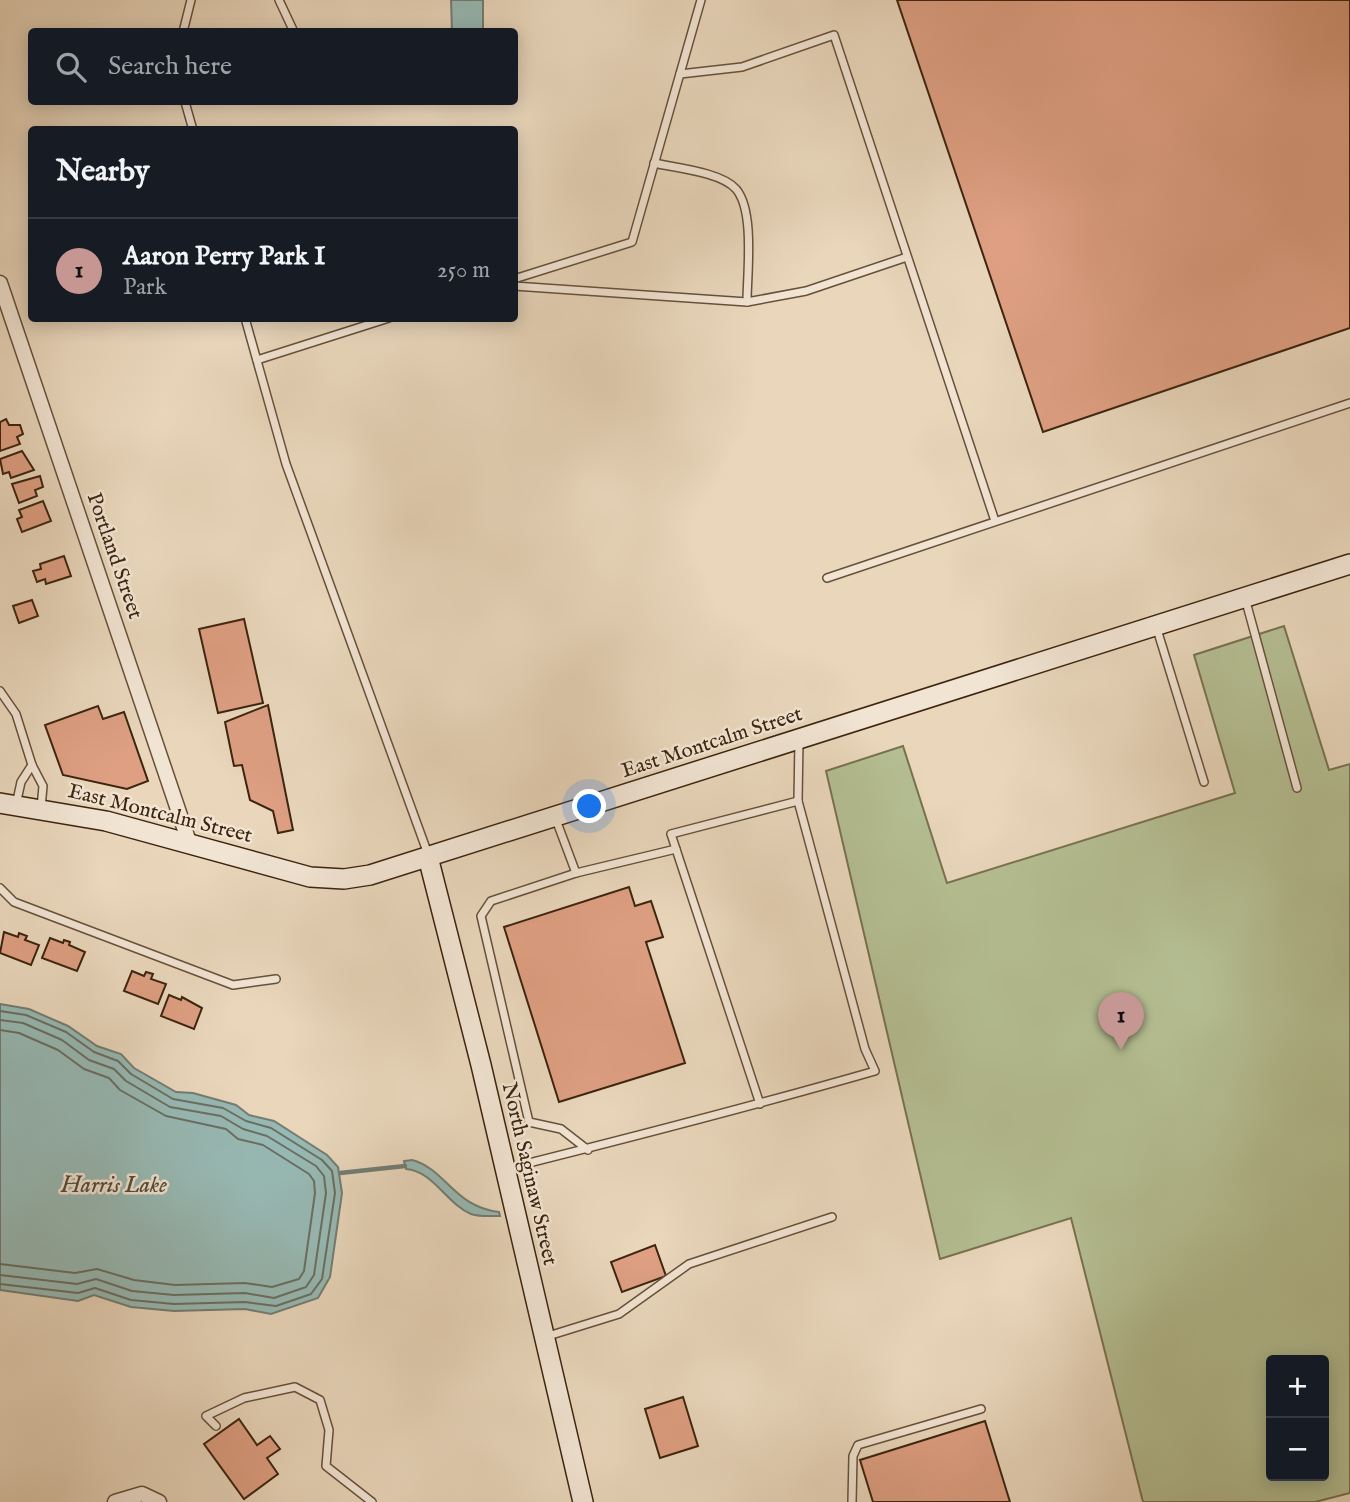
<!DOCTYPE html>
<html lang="en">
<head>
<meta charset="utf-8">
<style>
  body { margin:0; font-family:"IM FELL English",serif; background:#20242c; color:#f1f3f6 }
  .controls { position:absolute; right:21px; bottom:21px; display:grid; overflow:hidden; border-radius:7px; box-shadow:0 4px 18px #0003 }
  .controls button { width:63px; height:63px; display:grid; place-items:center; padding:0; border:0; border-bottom:2px solid #363941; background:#171b24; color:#f1f3f6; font:35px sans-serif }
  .you { position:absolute; left:590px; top:807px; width:24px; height:24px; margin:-18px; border:5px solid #fff; border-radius:50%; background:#1a73e8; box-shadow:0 0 0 10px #1a73e833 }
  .badge { display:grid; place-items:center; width:46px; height:46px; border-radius:50%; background:#c59692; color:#111; font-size:23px; font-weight:700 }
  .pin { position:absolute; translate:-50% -58px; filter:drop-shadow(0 2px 4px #0008) }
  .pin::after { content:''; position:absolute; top:37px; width:24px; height:21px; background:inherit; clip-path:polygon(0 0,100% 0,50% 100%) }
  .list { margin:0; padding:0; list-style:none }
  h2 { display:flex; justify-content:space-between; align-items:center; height:91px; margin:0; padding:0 28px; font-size:30px }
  h2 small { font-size:23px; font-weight:400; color:#9ea1a6 }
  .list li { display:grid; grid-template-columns:46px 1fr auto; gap:21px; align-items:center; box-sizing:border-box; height:105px; padding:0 28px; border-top:2px solid #363941 }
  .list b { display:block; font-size:26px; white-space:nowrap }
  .list p { margin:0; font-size:23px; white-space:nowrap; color:#9ea1a6 }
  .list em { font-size:23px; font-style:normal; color:#9ea1a6 }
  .icon { flex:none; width:38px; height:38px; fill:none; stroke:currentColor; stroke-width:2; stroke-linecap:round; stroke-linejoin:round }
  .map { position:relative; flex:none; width:1350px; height:1502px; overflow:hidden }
  .search { position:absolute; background:#171b24; box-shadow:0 4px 18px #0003; left:28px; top:28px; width:490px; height:77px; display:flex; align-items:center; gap:18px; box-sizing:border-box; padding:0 24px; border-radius:7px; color:#9ea1a6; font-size:26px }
  .panel { position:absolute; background:#171b24; box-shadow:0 4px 18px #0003; left:28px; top:126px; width:490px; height:196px; border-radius:7px }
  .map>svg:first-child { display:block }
</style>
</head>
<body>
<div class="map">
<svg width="1350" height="1502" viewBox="0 0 1350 1502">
  <rect width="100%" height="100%" fill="#e9d6bb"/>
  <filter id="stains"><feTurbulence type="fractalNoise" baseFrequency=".00286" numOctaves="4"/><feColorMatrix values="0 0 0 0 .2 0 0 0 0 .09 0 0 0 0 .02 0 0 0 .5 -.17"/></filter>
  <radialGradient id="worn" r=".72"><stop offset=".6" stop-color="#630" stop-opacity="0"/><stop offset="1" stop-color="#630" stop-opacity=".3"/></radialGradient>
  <path fill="#b4be92" stroke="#787150" stroke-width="2" fill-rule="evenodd" d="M1284 626 1329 770 1350 764V1493L1315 1502H1143L1071 1218 940 1259 826 771 903 746 947 883 1235 793 1194 655ZM1271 1360H1324V1476H1271Z"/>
  <g fill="#97b9b4" stroke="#737d72" stroke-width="2">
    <polygon points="451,0 483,0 483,31 452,31"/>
    <polygon points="0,1004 29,1009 68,1026 97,1046 121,1054 134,1068 176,1092 193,1093 236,1105 249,1115 274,1121 327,1155 338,1167 342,1193 330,1277 318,1298 271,1314 245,1309 174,1311 131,1307 94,1295 78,1301 0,1290"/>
    <path d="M412 1160C446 1169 454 1207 499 1212L500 1216C490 1216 480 1217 471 1214 447 1204 433 1171 406 1169L404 1161Z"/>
  </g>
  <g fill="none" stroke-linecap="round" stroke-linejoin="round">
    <g stroke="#6a6e61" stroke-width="2">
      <polyline points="0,1011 26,1015 66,1032 94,1052 118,1061 131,1074 173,1099 223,1108 246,1121 271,1128 322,1160 332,1171 335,1193 322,1279 311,1294 276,1306 245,1302 174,1304 131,1300 95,1288 78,1293 0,1284"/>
      <polyline points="0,1020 23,1023 62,1040 89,1060 114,1069 126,1081 170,1107 221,1116 243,1129 267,1136 316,1166 324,1176 326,1193 314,1275 306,1287 274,1298 245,1293 174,1295 132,1291 96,1279 77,1284 0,1275"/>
      <polyline points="0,1030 19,1033 58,1050 84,1069 109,1078 120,1090 166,1116 226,1129 238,1139 263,1145 309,1174 314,1181 315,1193 304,1271 299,1279 272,1287 245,1283 175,1285 134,1280 97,1269 75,1273 0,1264"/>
    </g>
    <polyline stroke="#737d72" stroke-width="4.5" points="340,1173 405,1166"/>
  </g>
  <g fill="#de9f82" stroke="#3c240e" stroke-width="2">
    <polygon points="897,0 1350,0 1350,328 1043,432"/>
    <polygon points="6,419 9,425 20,425 23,434 17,437 20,444 0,451 0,422"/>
    <polygon points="22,451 34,470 11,478 9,472 3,474 0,459"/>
    <polygon points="40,476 43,487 35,490 37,496 19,503 12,484"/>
    <polygon points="43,501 51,521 22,532 17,519 22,517 19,510"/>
    <polygon points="64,556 71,576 46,584 45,579 37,582 33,571 41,569 40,564"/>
    <polygon points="32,600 38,616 19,623 13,606"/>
    <polygon points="244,619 263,703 218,713 199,629"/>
    <polygon points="268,705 293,830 278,833 273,811 250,800 242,765 234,766 225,722"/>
    <polygon points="98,706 103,719 124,712 148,781 127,789 63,775 45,725"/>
    <polygon points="629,887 635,906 651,901 663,937 646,942 685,1063 559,1102 504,927"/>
    <polygon points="4,932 18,937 19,933 27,936 25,940 39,945 31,965 0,953"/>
    <polygon points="50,938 63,943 64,940 70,942 69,945 85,952 77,971 42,958"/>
    <polygon points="132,971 144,976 146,972 153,974 151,979 166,984 158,1004 124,991"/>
    <polygon points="169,995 181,1000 182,997 202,1008 194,1029 161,1016"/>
    <polygon points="655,1245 666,1276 622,1292 611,1262"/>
    <polygon points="683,1397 698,1446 660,1458 645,1409"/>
    <polygon points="239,1419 257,1445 270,1436 280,1449 267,1458 278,1474 244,1499 204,1444"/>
    <polygon points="985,1421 1010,1502 873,1502 860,1460"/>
  </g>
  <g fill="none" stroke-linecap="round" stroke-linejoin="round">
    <g stroke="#675039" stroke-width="10">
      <g id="lane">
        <polyline points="279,0 294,32"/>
        <polyline points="183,32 191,0"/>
        <polyline points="680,74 742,67 834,35 995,521"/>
        <polyline points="185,102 193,130"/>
        <path d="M654 163C676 168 721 172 736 189 755 211 747 274 747 302"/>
        <polyline points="514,279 632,242 701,0"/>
        <polyline points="514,286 747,302 806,291 907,257"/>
        <polyline points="245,318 286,464 428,854"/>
        <polyline points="257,360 389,318"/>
        <polyline points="827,578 1350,403"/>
        <polyline points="1245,598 1297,788"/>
        <polyline points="1156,626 1204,782"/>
        <polyline points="0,691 16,714 32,765 43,786 41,808"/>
        <polyline points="798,801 799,740"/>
        <polyline points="16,805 21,782 32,765"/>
        <polyline points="555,817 576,873 676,849"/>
        <polyline points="576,873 491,901 481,916 529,1122 561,1129 588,1150"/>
        <polyline points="0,888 14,902 233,985 276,979"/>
        <path d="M505 1169C629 1138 753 1106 875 1071L865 1049 798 801 671 834 760 1104"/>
        <polyline points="545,1337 619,1314 689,1264 832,1217"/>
        <polyline points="216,1426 206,1416 244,1398 295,1387 320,1400 329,1430 326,1466 372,1502"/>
        <polyline points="852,1502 853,1456 858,1445 981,1409"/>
      </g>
    </g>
    <g stroke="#675039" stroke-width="17">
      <g id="street">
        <polyline points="0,283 189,842"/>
        <polyline points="115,1502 142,1494 159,1502"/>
      </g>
    </g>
    <g stroke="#3c240e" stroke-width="22">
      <g id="secondary">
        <polyline points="0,803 106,821 310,877 344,879 370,875 1350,564"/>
        <polyline points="428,857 481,1065 583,1502"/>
      </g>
    </g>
    <use href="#lane" stroke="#f1e4d3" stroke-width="7"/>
    <use href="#street" stroke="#f1e4d3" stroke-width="14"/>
    <use href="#secondary" stroke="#f1e4d3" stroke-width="19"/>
  </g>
  <g text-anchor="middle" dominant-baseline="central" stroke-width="5" stroke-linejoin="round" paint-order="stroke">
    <g font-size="21" fill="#3c240e" stroke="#f1e4d3">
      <text transform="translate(114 556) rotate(71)">Portland Street</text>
      <text transform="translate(712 743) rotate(-18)">East Montcalm Street</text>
      <text transform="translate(160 814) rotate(14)">East Montcalm Street</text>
      <text transform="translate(529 1174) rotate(77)">North Saginaw Street</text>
    </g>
    <g font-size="23" font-style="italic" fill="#534938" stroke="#f1e4d3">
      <text x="114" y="1185">Harris Lake</text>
    </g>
  </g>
  <rect width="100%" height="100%" filter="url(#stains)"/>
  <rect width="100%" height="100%" fill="url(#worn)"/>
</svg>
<div class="controls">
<button>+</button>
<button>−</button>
</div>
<div class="you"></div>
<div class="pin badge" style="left:1121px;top:1050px">1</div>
<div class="search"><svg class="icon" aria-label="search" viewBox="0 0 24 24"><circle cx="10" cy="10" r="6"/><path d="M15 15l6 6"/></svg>Search here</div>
<section class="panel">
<h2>Nearby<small></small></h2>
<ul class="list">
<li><span class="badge">1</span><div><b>Aaron Perry Park I</b><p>Park</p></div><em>250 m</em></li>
</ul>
</section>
</div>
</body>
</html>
